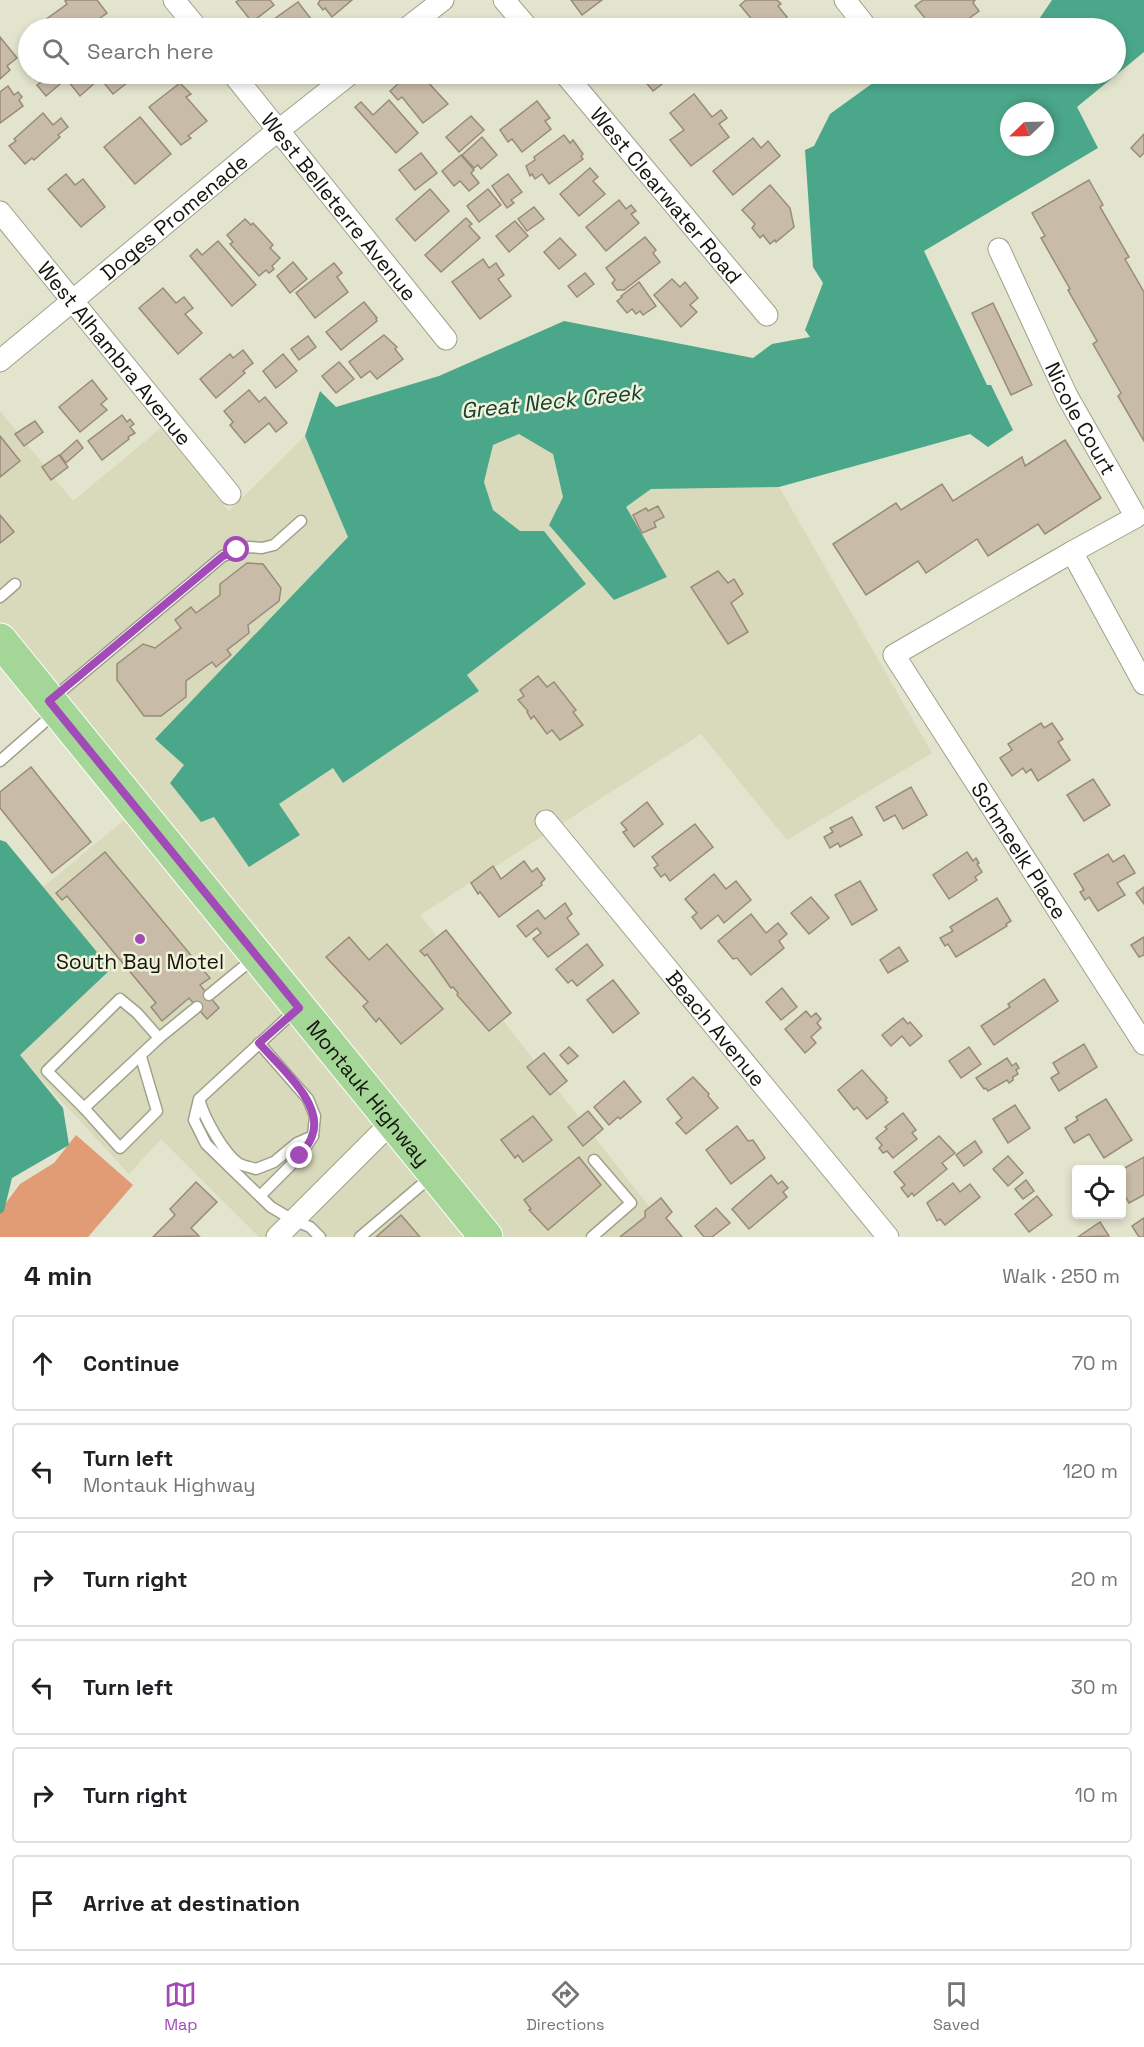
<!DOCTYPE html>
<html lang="en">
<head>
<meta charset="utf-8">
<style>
  body { margin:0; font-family:"Space Grotesk",sans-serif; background:#f6f6f6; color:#202124 }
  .controls { position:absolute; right:18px; bottom:18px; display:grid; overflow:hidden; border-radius:6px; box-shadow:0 3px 9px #0003 }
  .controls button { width:54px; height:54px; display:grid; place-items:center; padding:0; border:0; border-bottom:2px solid #e0e0e0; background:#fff; color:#202124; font:30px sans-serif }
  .compass { position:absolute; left:1000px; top:102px; width:54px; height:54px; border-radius:50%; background:#fff; box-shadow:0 3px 9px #0003; rotate:247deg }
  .stop { position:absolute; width:18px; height:18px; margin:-14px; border:4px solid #a24ab7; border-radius:50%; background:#fff }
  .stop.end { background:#a24ab7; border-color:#fff; box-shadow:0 2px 6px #0008 }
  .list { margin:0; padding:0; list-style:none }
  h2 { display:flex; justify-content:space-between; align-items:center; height:78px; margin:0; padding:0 24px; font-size:26px }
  h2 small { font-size:20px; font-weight:400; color:#757577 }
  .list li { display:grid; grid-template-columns:39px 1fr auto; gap:18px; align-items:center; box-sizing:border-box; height:96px; margin:0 12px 12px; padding:0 12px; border:2px solid #e0e0e0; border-radius:6px }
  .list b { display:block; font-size:22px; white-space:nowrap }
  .list p { margin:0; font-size:20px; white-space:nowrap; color:#757577 }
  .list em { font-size:20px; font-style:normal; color:#757577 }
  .icon { flex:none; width:33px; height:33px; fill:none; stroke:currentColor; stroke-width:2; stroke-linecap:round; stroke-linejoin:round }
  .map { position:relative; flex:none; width:1144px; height:1237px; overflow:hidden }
  .search { position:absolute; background:#fff; box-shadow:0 3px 9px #0003; left:18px; right:18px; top:18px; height:66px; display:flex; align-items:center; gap:15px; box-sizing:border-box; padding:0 21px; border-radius:33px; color:#757577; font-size:22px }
  .sheet { height:726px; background:#fff }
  nav { display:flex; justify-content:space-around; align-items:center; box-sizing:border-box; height:84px; border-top:2px solid #e0e0e0; background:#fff; font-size:16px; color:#757577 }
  nav a { display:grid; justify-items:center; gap:3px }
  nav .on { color:#a24ab7 }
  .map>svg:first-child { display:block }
</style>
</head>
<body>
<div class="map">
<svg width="1144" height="1237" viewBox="0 0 1144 1237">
  <rect width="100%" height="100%" fill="#e3e4cd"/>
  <polygon fill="#d8dabb" points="0,411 73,501 161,428 229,511 305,436 348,537 155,739 184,765 171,783 214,817 279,804 334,768 343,783 479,691 467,675 586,584 493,510 484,482 493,445 519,434 553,453 563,497 593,574 614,600 626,507 651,489 779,487 932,753 787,840 701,734 420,915 673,1237 259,1237 161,1139 129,1174 19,1055 111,969 43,887 141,806 0,627"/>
  <polygon fill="#e19b75" points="76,1135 133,1185 88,1237 0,1237 0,1211 20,1184 54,1163"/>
  <g fill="#4ba78a" fill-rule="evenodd">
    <path d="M1052 0H1144V52L1077 107 1098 148 924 251 987 385H991L1013 430 988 447 970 434 779 487 651 489 626 507 667 577 614 600 549 525 563 497 553 454 519 434 493 445 484 482 493 510 520 531H544L586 584 467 675 479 691 343 783 333 768 279 804 300 835 249 867 214 817 201 822 170 783 184 765 155 739 348 537 305 436 320 391 336 407 439 376 564 321 753 358 772 344 810 337 805 330 823 283 813 267 805 150 814 146 830 114 877 80 875 74H1116V28H1033ZM1009 111H1045V147H1009Z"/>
    <polygon points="0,840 6,842 111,969 20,1055 63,1108 69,1145 12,1178 4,1211 0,1214"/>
  </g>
  <g fill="#c8bca8" stroke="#988c79" stroke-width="1.5">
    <polygon points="67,0 97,0 107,13 86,28 34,28 67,4 65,1"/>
    <polygon points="239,0 270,0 274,5 252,22 236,2"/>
    <polygon points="320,0 352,0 332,17 325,8 323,10 318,4"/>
    <polygon points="571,0 602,0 582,15"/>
    <polygon points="746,0 777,0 781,4 778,6 787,17 779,24 783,28 759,28 740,5"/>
    <polygon points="923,0 975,0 973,3 979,11 956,28 933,28 915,6"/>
    <polygon points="298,2 318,28 272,28 274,27 270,22"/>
    <polygon points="0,37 17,58 7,66 10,70 0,79"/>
    <polygon points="44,74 61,74 66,79 46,96 37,85 47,77"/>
    <polygon points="76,74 90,74 97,81 80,96 68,81"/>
    <polygon points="105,74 138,74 113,94 100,78"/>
    <polygon points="409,74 430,74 425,79 448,104 423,123 402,97 398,100 390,91"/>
    <polygon points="639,74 675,74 653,91"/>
    <polygon points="180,83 191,94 186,97 207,121 188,136 191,138 181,145 149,107"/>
    <polygon points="8,86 14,95 18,92 22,97 19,100 23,106 0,123 0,92"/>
    <polygon points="694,94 712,117 721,110 727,118 719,124 729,137 691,166 670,140 684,130 670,113"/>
    <polygon points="389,100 418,133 396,153 355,107 361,102 373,115"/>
    <polygon points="537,101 550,118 545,121 551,129 522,152 512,139 508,142 500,130"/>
    <polygon points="43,113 53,125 61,118 68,127 58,135 60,137 34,160 32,158 25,164 9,146 16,141 14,139"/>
    <polygon points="471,116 484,130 459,152 446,137"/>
    <polygon points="140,117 171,154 135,184 104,147"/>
    <polygon points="1144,134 1144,153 1140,157 1131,148"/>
    <polygon points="564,135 570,143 573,140 583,154 581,156 583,159 549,184 542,174 535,179 532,174 530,176 526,166 535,160 534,157"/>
    <polygon points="482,137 497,155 481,169 478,165 474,168 462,155"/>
    <polygon points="753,138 761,148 768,141 780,156 733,195 713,171"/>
    <polygon points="421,153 437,173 415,190 399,170"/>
    <polygon points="461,155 474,170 471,173 479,183 469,191 460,181 454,186 442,171"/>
    <polygon points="590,168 598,177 593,181 605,194 579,216 560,194"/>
    <polygon points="66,174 75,185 83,179 105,207 81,227 48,189"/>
    <polygon points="508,174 522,192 511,200 514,203 507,208 492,186"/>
    <polygon points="1089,180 1103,205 1100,207 1129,257 1125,259 1144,292 1144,441 1118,396 1121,393 1093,344 1097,341 1068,290 1070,289 1041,238 1045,236 1032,213"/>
    <polygon points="770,185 790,208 794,227 776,242 775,240 770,244 763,235 760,238 752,228 755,224 742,210"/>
    <polygon points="430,189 449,211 415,241 396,219"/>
    <polygon points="488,189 501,205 479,222 467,206"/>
    <polygon points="619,200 626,209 631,205 636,211 631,214 639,223 606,251 586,227"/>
    <polygon points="534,207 544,219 527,231 518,219"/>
    <polygon points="466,218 472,224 469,226 480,238 441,272 425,255"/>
    <polygon points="245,219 251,225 253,223 264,235 273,245 270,248 280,258 272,266 274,269 269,273 266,270 259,276 230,244 233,242 227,235"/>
    <polygon points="515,221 528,236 509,252 496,236"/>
    <polygon points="645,237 656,250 653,253 660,262 624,290 617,290 612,283 615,280 606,268"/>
    <polygon points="560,238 576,255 559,269 544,252"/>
    <polygon points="218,241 256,285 232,306 190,256 197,249 202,255"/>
    <polygon points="483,259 489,268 496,263 504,275 498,279 511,296 480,319 452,282"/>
    <polygon points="293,262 307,279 290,293 277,276"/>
    <polygon points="334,263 342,273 337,277 348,292 315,318 296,293"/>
    <polygon points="585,273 594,284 577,297 568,286"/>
    <polygon points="672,279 680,287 685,282 698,298 690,305 697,312 681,327 654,295"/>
    <polygon points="639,282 656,306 643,315 640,311 636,314 632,309 627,313 617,301 622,297 621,296"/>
    <polygon points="163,288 176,303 184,297 193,308 185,314 202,333 178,354 139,308"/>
    <polygon points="364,302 377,318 376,319 377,321 341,350 326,332"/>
    <polygon points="993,303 1032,385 1011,395 972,313"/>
    <polygon points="384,335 397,347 395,349 403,359 377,379 370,371 361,378 349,362"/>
    <polygon points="308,336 316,347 299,360 291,349"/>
    <polygon points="243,350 253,363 243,371 245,373 216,398 200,379 230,354 233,358"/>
    <polygon points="283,354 297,371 276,388 263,371"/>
    <polygon points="339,362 354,379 336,393 322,376"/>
    <polygon points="92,380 107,399 101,404 107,410 80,432 59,407"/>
    <polygon points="249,390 259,402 265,397 287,423 276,432 269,423 245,443 230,425 233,422 224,411"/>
    <polygon points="122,415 127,422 130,419 134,424 130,427 135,433 128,437 129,439 102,460 88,441"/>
    <polygon points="35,421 43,432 24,446 15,434"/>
    <polygon points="0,436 20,461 0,477"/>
    <polygon points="77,440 83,448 66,463 60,455"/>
    <polygon points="1065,440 1101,498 1045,534 1038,524 988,556 977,539 926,573 918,561 866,595 833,544 896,503 901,510 942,484 953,501 1022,457 1025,466"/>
    <polygon points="59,455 68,467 51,480 42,467"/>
    <polygon points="658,506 664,517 654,522 656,527 642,533 633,515 646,508 648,511"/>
    <polygon points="0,515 14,532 0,543"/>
    <polygon points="247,563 263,564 281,588 279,601 248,625 249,633 227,650 231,655 216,667 212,662 186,681 186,697 161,716 144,716 117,680 117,664 143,644 155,648 181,628 175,620 191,607 196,613 220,595 220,584"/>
    <polygon points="718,571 728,583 734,579 743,594 731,603 748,632 728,644 691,587"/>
    <polygon points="538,676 547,687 554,682 576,710 573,712 583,725 560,740 552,730 547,734 534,716 531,719 527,712 528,711 518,700 524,696 520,690"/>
    <polygon points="1041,723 1044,728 1052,723 1063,739 1058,742 1070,760 1038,781 1031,769 1026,773 1023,768 1012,776 1000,758 1012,750 1008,744"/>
    <polygon points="31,767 91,842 52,873 0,808 0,792"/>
    <polygon points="1093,779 1110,805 1084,821 1067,795"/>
    <polygon points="911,787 927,815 903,829 895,815 884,821 876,807"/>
    <polygon points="647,802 663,824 634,847 623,832 627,830 621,823"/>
    <polygon points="852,817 862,835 840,847 838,843 830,848 824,837 833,832 830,828"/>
    <polygon points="695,824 713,847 670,881 665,874 661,877 654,868 658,865 652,857"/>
    <polygon points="105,852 210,978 200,985 219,1008 207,1019 189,998 162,1021 151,1007 156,1003 67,896 62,900 56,893"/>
    <polygon points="967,852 973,861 976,858 979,863 977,864 982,872 975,877 977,880 949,899 933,875"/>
    <polygon points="1108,854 1113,862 1124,855 1135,873 1117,883 1125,895 1098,911 1089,897 1085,900 1080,892 1084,890 1074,874"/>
    <polygon points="524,861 532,872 537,868 545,879 541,883 542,885 499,917 480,892 478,894 471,883 493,866 501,879"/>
    <polygon points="714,874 726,889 736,881 751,900 724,923 718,915 701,929 692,917 697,913 685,899"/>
    <polygon points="860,881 877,910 852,925 835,895"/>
    <polygon points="1144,887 1144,904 1136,893"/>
    <polygon points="811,897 829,918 809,934 791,913"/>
    <polygon points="997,898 1011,921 1006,924 1007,926 956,957 948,944 945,946 940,938 953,931 950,927"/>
    <polygon points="565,903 572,914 567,918 579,934 548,957 533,939 541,933 537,928 526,937 517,926 538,910 545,919"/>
    <polygon points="751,914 766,933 778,923 787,934 779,941 784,948 751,975 737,958 733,959 718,941"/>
    <polygon points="446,930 511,1013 489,1031 457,995 458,993 453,987 451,988 427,954 425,956 420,951"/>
    <polygon points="349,937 369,960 387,944 443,1009 401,1044 379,1018 376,1022 363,1006 368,1002 326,957"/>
    <polygon points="1144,937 1144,955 1139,957 1131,945"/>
    <polygon points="587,944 603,965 577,986 572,980 568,983 556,969"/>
    <polygon points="899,947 908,961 888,973 880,960"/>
    <polygon points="1044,979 1058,1001 994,1045 981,1026 1010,1007 1008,1004"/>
    <polygon points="613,980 639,1013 613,1033 587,1000"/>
    <polygon points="782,988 797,1007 781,1020 766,1002"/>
    <polygon points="806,1011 811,1017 816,1013 821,1019 817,1023 821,1028 811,1037 816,1043 805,1053 785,1029"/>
    <polygon points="903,1018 908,1024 910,1022 922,1036 910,1046 902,1036 891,1046 882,1035"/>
    <polygon points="1084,1044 1097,1067 1059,1091 1051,1078 1059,1073 1053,1063"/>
    <polygon points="569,1047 578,1056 568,1064 560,1055"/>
    <polygon points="969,1047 981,1064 961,1078 949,1061"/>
    <polygon points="544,1053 567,1081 550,1095 527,1067"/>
    <polygon points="1007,1058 1012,1066 1016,1063 1019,1068 1016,1070 1018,1074 1013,1077 1013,1080 1009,1083 1007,1080 988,1091 986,1088 984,1089 976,1078"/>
    <polygon points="862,1070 887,1098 885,1100 888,1102 867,1119 857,1107 854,1110 838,1090"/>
    <polygon points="693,1077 709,1094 708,1096 718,1108 686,1134 676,1123 682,1118 667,1099"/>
    <polygon points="624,1081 641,1102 620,1119 618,1117 609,1125 594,1107"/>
    <polygon points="1106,1099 1132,1140 1104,1158 1089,1134 1074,1143 1065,1128 1078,1120 1076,1117"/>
    <polygon points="1015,1105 1030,1128 1008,1143 993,1119"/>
    <polygon points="588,1111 603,1129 583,1146 568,1127"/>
    <polygon points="903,1113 916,1130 912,1133 917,1139 893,1158 887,1151 883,1153 879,1148 882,1145 876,1138 887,1129 885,1127"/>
    <polygon points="533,1116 552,1140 523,1162 518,1155 515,1158 501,1140"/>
    <polygon points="737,1126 748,1141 753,1140 765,1158 731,1184 706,1150"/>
    <polygon points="939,1136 955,1153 942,1163 947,1169 914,1196 912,1193 908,1197 901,1188 905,1185 894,1172"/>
    <polygon points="975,1141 982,1152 964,1166 956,1155"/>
    <polygon points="1008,1156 1023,1173 1008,1186 993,1169"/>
    <polygon points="579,1157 601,1185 548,1230 529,1210 531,1209 524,1200"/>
    <polygon points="1144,1157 1144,1195 1129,1203 1122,1190 1121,1170"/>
    <polygon points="771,1175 778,1184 782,1181 788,1188 783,1192 787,1197 749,1229 732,1209"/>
    <polygon points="1026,1180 1034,1191 1023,1199 1015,1189"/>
    <polygon points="196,1182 217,1202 191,1228 199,1236 153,1237 175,1215 170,1209"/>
    <polygon points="953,1183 960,1192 970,1184 980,1197 945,1225 940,1219 937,1221 927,1203"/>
    <polygon points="1037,1196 1052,1215 1029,1232 1015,1214"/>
    <polygon points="661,1198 672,1212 666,1218 682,1237 620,1237 645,1217 645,1211"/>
    <polygon points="716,1208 730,1223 712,1237 704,1237 695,1226"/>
    <polygon points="401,1215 420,1237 376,1237"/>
    <polygon points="1144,1218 1144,1237 1139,1237 1132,1226"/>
    <polygon points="1100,1222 1109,1236 1078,1237"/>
  </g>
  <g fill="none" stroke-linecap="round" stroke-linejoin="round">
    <g stroke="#a0a18c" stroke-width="13">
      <g id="lane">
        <polyline points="0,597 15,584"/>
        <polyline points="52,699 223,556 249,547 262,548 274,545 301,521"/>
        <polyline points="0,761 56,712"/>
        <polyline points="209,995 254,958"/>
        <polyline points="297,1009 199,1099 194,1120 206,1144 271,1207 293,1220 310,1227 320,1237"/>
        <polyline points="259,1043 308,1099 315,1116 313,1136 300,1156 260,1196"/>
        <polyline points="141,1057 157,1111 120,1148 84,1108 159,1038 197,1007"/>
        <path d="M200 1102C205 1119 223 1152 238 1163 242 1166 250 1167 256 1169L274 1162 297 1143 313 1136"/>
        <polyline points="84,1108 47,1071 120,999 137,1013 159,1038"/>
        <polyline points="360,1237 433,1175"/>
        <polyline points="592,1237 631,1203 594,1160"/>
      </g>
    </g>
    <g stroke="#a0a18c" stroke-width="23">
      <g id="street">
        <polyline points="174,0 197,28"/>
        <polyline points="504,0 528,28"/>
        <polyline points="845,0 867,28"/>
        <polyline points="407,28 443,0"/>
        <path id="s1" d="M233 74 446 339"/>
        <path id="s2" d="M565 74 767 315"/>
        <path id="s3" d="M0 212 230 494"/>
        <path id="s4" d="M999 249 1067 396 1136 517 1072 552 894 655 1144 1044"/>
        <path id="s5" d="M0 361 260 145 350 74"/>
        <polyline points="1072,552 1144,684"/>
        <path id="s6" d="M546 821 888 1237"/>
        <polyline points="277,1237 392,1122"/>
      </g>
    </g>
    <g stroke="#fff" stroke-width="35">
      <g id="primary">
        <path id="s7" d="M0 640 486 1237"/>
      </g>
    </g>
    <use href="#lane" stroke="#fff" stroke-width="10"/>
    <use href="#street" stroke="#fff" stroke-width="21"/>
    <use href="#primary" stroke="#a3d697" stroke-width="33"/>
  </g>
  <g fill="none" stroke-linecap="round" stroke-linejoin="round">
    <path stroke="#a24ab7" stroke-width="8" d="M237 550 223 556 49 701 299 1008 259 1043C279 1066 325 1104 312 1136 310 1143 304 1150 300 1156"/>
  </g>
  <circle fill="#a24ab7" stroke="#f0f2da" stroke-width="2" cx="140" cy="939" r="6"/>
  <g text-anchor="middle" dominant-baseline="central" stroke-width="5" stroke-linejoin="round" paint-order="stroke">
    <g font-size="21" fill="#15150d" stroke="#f0f2da">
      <text stroke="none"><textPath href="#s2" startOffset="158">West Clearwater Road</textPath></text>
      <text stroke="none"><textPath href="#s1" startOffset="170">West Belleterre Avenue</textPath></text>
      <text stroke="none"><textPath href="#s5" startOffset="226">Doges Promenade</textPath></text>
      <text stroke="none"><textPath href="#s3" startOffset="182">West Alhambra Avenue</textPath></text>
      <text stroke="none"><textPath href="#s4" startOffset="188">Nicole Court</textPath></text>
      <text stroke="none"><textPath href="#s4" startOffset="812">Schmeelk Place</textPath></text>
      <text stroke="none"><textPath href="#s6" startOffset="268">Beach Avenue</textPath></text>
      <text stroke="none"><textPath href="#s7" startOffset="584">Montauk Highway</textPath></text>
    </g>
    <g font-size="21" fill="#15150d" stroke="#f0f2da">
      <text x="140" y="961">South Bay Motel</text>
    </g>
    <g font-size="22" font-style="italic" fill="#164033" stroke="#f0f2da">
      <text transform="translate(551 401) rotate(-6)">Great Neck Creek</text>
    </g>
  </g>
</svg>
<div class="controls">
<button><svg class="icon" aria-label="locate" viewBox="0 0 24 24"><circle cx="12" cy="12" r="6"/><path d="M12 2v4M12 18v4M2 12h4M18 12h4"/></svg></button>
</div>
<svg class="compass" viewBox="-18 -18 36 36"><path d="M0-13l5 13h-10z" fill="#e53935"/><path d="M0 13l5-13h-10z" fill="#757577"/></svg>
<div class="stop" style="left:237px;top:550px"></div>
<div class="stop end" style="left:300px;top:1156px"></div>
<div class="search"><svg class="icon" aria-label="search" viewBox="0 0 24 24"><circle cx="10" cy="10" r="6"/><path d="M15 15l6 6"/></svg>Search here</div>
</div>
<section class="sheet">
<h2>4 min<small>Walk · 250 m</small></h2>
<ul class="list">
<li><svg class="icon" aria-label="ahead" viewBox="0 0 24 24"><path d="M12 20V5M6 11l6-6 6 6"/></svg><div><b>Continue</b></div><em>70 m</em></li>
<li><svg class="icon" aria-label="left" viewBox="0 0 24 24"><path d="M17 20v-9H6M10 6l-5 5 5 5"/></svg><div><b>Turn left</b><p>Montauk Highway</p></div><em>120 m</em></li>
<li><svg class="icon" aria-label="right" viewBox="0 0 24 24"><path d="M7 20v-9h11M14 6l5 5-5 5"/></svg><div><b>Turn right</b></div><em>20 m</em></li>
<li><svg class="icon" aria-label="left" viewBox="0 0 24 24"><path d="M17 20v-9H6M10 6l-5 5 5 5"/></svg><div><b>Turn left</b></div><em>30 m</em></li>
<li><svg class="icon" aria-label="right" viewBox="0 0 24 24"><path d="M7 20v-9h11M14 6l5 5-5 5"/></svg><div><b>Turn right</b></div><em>10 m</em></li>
<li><svg class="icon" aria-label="arrive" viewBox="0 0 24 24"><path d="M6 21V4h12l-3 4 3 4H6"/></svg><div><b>Arrive at destination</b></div></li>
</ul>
</section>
<nav>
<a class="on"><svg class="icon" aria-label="map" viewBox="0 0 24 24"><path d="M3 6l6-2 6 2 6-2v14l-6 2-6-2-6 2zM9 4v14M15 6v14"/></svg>Map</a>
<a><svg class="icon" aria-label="directions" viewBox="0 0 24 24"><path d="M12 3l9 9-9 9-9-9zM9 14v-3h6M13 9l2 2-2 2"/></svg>Directions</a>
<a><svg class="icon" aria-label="saved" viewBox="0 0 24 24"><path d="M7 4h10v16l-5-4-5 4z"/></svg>Saved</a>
</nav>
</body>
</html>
